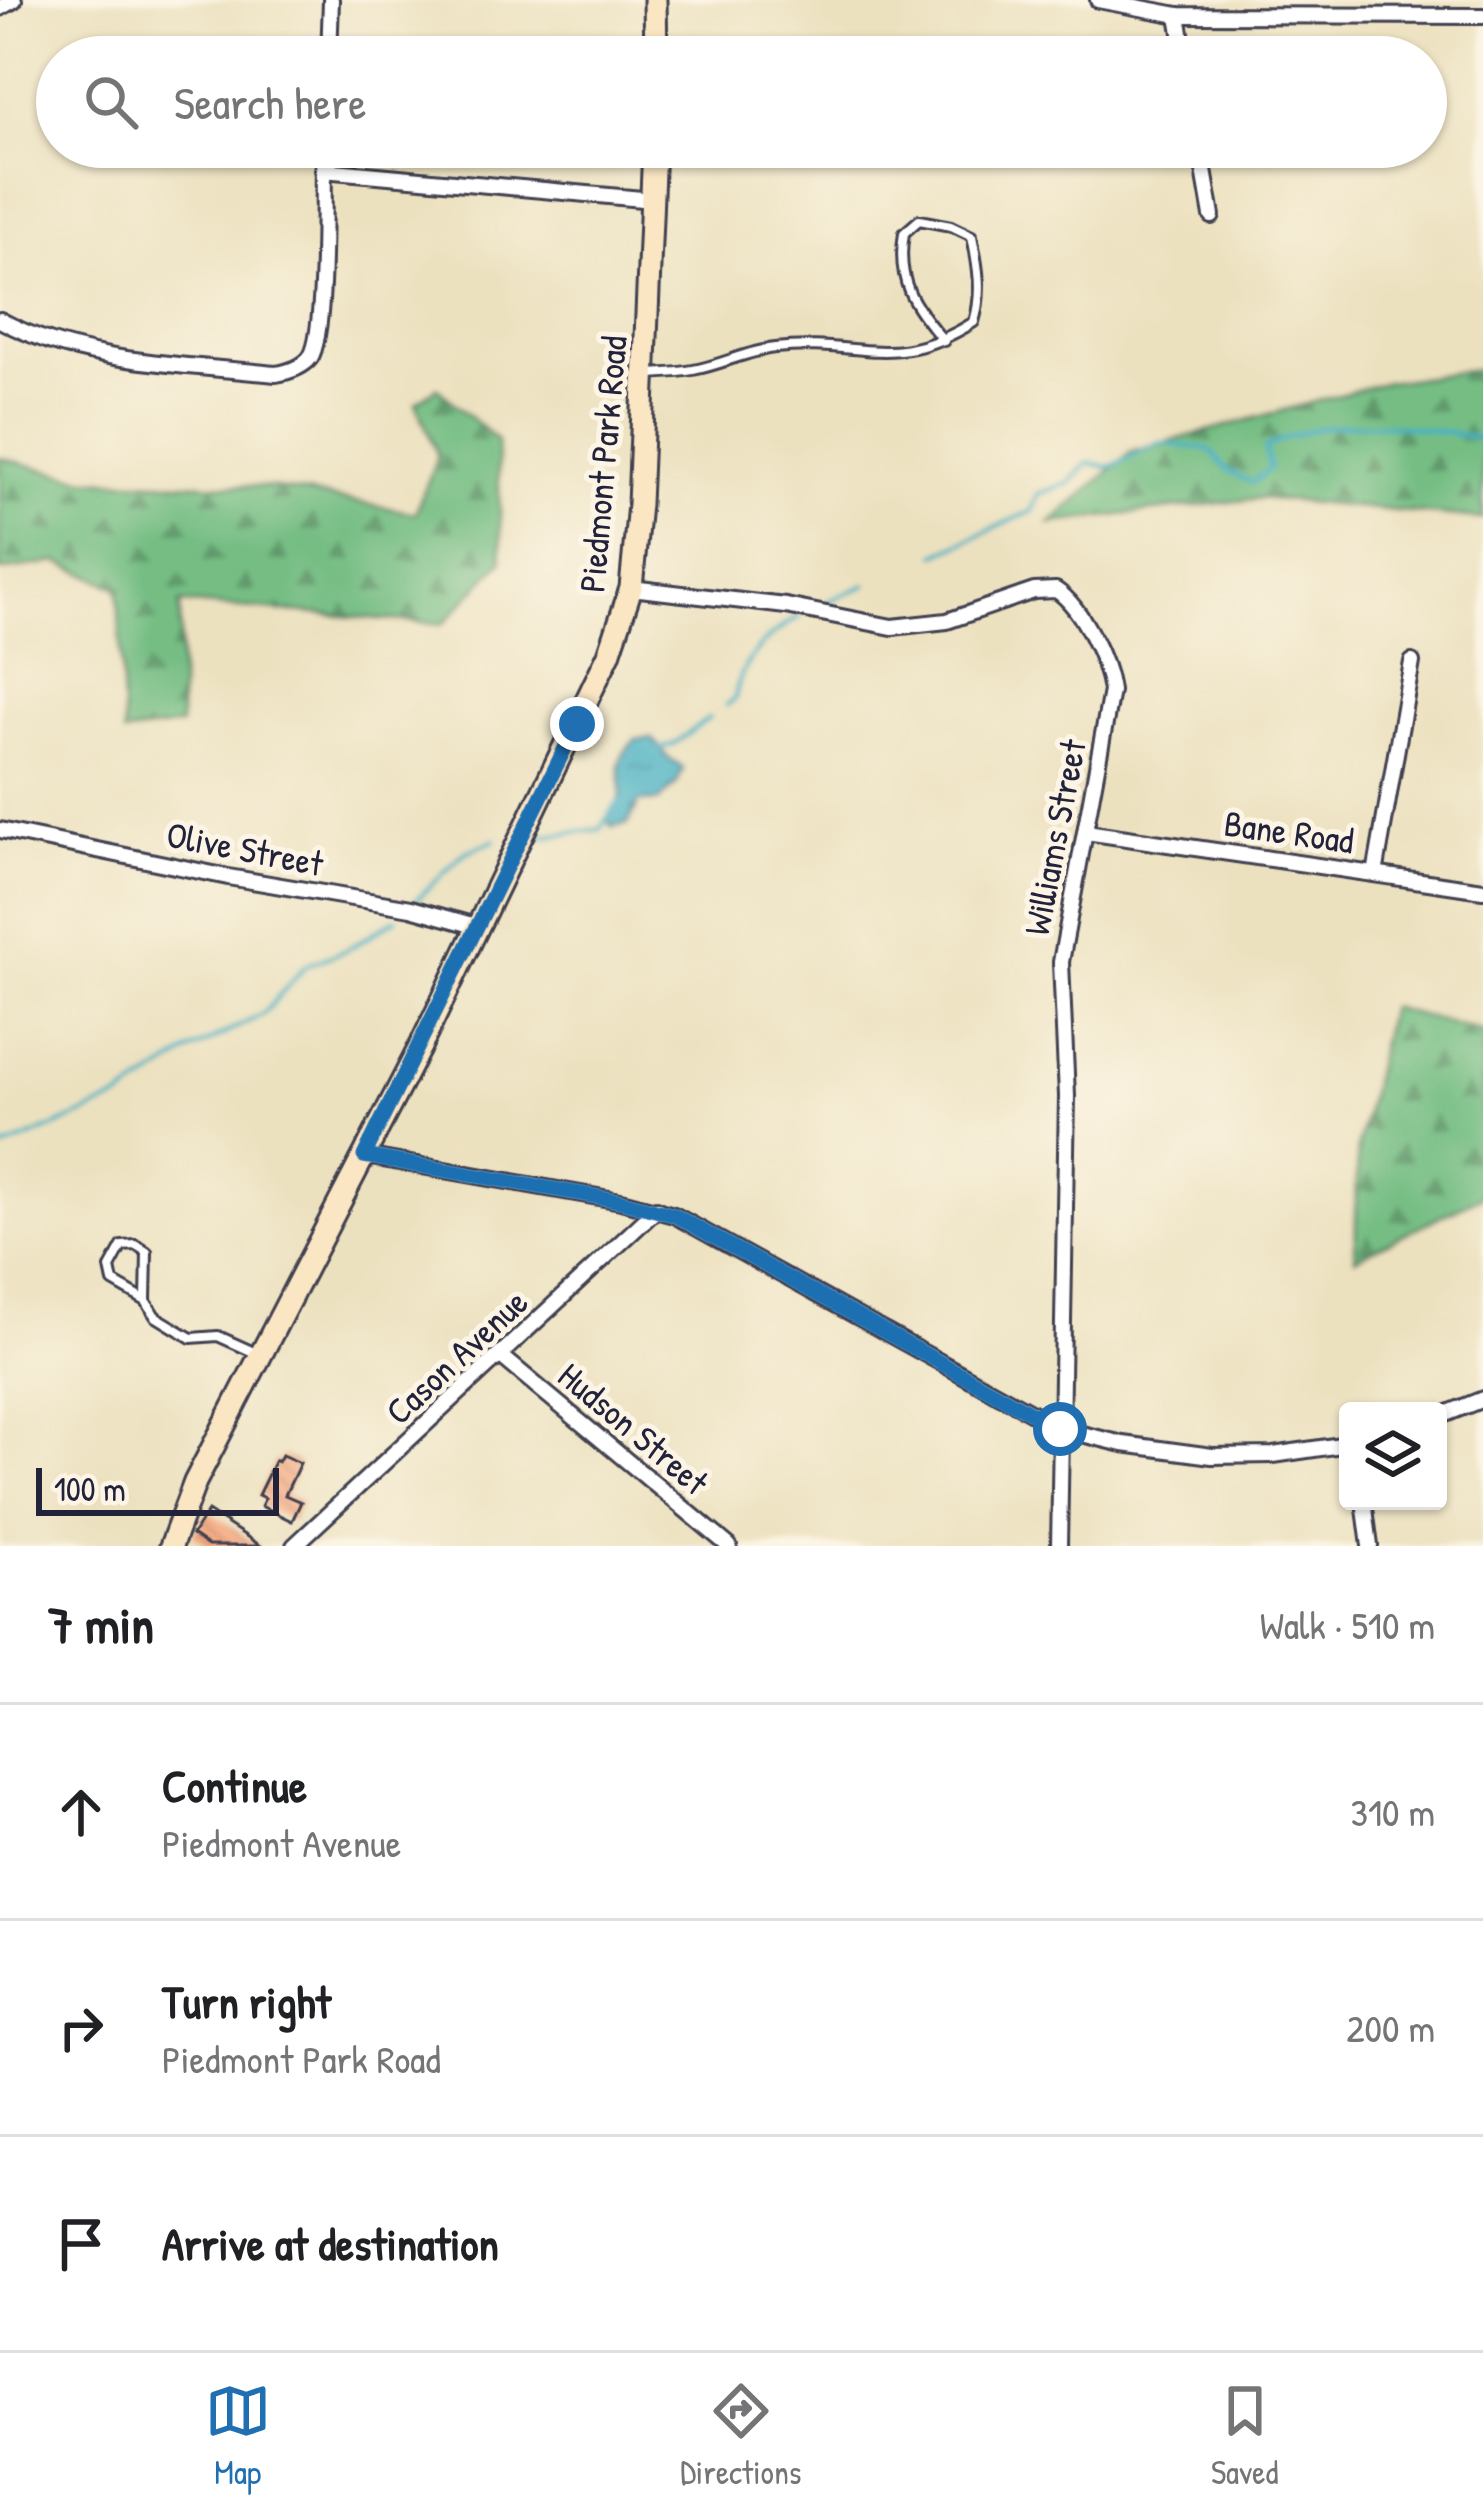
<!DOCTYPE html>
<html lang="en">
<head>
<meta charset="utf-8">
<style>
  body { margin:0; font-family:"Patrick Hand",sans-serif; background:#f2f2f2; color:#202124 }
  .controls { position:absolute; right:36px; bottom:36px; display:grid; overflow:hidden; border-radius:12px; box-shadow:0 3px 9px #0004 }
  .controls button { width:108px; height:108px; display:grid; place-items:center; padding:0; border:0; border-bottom:3px solid #e0e0e0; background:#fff; color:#202124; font:60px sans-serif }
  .scale { position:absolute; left:36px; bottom:30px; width:243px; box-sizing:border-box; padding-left:12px; border:6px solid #22223b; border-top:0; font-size:33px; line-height:42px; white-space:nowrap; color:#22223b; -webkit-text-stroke:9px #fcf5e5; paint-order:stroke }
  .stop { position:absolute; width:36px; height:36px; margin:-27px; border:9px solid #1f6fb2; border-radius:50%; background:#fff }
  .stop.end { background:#1f6fb2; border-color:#fff; box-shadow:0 3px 12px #0008 }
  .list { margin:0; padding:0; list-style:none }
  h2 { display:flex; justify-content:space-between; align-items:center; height:156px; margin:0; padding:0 48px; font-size:51px }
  h2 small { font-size:39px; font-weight:400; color:#757577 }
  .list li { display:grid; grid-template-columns:78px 1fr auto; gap:36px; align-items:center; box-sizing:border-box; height:216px; padding:0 48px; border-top:3px solid #e0e0e0 }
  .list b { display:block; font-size:45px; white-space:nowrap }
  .list p { margin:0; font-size:39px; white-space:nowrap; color:#757577 }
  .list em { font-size:39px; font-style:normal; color:#757577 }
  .icon { flex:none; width:66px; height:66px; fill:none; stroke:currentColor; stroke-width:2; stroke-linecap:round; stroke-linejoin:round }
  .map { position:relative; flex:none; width:1483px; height:1546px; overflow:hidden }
  .search { position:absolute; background:#fff; box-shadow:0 3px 9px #0004; left:36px; right:36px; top:36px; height:132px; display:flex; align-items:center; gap:30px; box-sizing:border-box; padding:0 42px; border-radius:66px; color:#757577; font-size:45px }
  .sheet { height:804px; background:#fff }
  nav { display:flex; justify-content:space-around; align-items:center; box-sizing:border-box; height:168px; border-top:3px solid #e0e0e0; background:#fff; font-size:33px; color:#757577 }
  nav a { display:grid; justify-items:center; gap:6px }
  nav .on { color:#1f6fb2 }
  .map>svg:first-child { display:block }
</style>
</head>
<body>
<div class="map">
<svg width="1483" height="1546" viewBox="0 0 1483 1546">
  <defs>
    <pattern id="forest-firs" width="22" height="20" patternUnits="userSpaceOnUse" patternTransform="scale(3)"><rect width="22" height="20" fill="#75bd83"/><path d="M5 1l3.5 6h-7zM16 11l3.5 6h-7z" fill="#60996c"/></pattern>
    <pattern id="water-ripples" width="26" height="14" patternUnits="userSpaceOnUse" patternTransform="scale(3)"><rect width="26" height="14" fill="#45b0c3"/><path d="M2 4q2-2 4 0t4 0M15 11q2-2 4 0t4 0" fill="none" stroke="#398fa0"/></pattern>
    <pattern id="building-back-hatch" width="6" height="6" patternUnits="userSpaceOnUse" patternTransform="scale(3)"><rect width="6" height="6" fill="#f5a981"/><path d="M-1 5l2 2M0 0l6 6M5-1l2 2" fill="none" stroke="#d29170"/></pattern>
  </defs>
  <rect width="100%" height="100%" fill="#fcf5e5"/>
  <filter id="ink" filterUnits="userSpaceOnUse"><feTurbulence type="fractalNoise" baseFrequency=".00833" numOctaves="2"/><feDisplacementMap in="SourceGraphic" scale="24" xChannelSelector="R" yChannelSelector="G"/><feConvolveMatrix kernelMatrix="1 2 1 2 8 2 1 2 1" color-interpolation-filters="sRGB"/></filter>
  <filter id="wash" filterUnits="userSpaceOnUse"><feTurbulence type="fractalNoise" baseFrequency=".004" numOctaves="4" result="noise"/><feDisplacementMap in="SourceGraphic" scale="48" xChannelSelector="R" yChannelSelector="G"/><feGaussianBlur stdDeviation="2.7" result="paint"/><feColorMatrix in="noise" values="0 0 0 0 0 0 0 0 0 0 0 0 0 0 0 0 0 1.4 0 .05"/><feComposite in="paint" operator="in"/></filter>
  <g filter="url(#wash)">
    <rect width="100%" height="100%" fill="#ece1bf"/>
    <g fill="url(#forest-firs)" stroke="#4c705f" stroke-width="3">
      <polygon points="1483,369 1483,519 1262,498 1051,523 1131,452 1387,382"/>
      <polygon points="437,388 497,441 502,561 443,624 180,603 180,725 124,734 118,588 58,562 0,571 0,458 85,479 271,487 415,513 438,456 416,403"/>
      <polygon points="1389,1007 1483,1032 1483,1195 1355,1258 1358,1146"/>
    </g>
    <path fill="url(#water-ripples)" stroke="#34697f" stroke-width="3" d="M652 738 669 759 683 768 677 783 659 801 639 802 628 824 612 827 607 820C612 812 620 804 621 794 622 767 612 764 635 740Z"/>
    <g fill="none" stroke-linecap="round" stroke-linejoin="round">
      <g stroke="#45b0c3" stroke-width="4.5">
        <path d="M937 554 1032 511 1038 494 1070 483 1088 463 1110 467 1160 443 1209 449 1227 470 1252 483 1270 468 1265 448C1335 409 1408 426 1483 439"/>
        <polyline points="827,602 866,585"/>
        <path d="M727 705 735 698C740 661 767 635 799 617"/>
        <polyline points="658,750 674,744 709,718"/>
        <polyline points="532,838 600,829 619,801"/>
        <polyline points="417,899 464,853 495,840"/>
        <polyline points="0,1150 121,1098 191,1051 263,1014 305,966 346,950 396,919"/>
      </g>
    </g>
    <g id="blocks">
      <g fill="url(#building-back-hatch)">
        <polygon points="282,1455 300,1463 285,1495 301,1502 292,1521 261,1506 265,1498 258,1495 275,1460 278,1462"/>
        <polygon points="208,1511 261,1546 208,1546 192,1535"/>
      </g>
    </g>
  </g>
  <g filter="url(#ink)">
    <use href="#blocks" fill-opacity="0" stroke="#403f4f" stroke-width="3"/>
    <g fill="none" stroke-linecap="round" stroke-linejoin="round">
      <g stroke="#403f4f" stroke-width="14">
        <g id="lane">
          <path d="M646 374C662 373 678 373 693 370 721 365 747 351 775 348 859 338 892 374 974 322 983 292 978 266 972 236L951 226 919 220 904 233C896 281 913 306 944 341"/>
          <polyline points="146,1301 113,1282 110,1268 122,1246 136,1245 147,1252 146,1301 155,1316 191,1338 218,1336 258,1354"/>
        </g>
      </g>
      <g stroke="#403f4f" stroke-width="20">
        <g id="street">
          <polyline points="1098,0 1178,15 1483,16"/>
          <polyline points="0,8 14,0"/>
          <polyline points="1178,15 1185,57"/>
          <polyline points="329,57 331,0"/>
          <polyline points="1200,147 1212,216"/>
          <polyline points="323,170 653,200"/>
          <path d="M0 320C83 365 183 364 276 374 287 372 302 368 310 358 327 335 323 185 324 147"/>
          <path d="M631 588 786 606 892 627 947 621 1034 591 1056 590C1082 607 1107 661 1111 691L1061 962 1067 1096 1059 1546"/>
          <polyline points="0,830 228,877 411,908 479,927"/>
          <polyline points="1086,832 1483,890"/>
          <polyline points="1375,874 1412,662"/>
          <polyline points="365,1156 621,1201 674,1215 1061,1429 1123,1444 1212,1456 1273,1455 1348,1444"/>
          <polyline points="501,1356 729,1546"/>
          <polyline points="1438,1417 1483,1399"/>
          <polyline points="1364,1501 1370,1546"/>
          <polyline points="294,1546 657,1209"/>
        </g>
      </g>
      <g stroke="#403f4f" stroke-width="27">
        <g id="secondary">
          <polyline points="655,0 656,57"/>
          <polyline points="171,1546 195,1482 420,1047 609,654 631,588 639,504 654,147"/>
        </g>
      </g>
      <use href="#lane" stroke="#fff" stroke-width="8"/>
      <use href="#street" stroke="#fff" stroke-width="14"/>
      <use href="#secondary" stroke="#fbe6c4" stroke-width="21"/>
    </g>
  </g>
  <g fill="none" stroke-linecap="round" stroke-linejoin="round" filter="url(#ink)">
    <polyline stroke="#1f6fb2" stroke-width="15" points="577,724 364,1156 621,1201 674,1215 1060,1429"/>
  </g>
  <g text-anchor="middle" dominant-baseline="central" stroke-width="10" stroke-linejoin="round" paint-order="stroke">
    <g font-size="36" fill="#22223b" stroke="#fcf5e5">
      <text transform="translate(602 464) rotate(-85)">Piedmont Park Road</text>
      <text transform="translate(1289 831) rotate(8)">Bane Road</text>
      <text transform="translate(1054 837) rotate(-79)">Williams Street</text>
      <text transform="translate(245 848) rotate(11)">Olive Street</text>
      <text transform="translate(456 1356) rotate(-43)">Cason Avenue</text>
      <text transform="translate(634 1428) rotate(40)">Hudson Street</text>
    </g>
  </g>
</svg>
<div class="controls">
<button><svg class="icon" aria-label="layers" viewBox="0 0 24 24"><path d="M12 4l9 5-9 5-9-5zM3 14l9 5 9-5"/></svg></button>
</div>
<div class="scale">100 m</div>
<div class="stop" style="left:1060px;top:1429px"></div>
<div class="stop end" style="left:577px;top:724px"></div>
<div class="search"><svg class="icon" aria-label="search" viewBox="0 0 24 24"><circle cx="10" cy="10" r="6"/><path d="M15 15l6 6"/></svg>Search here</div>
</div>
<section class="sheet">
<h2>7 min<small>Walk · 510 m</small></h2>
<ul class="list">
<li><svg class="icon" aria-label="ahead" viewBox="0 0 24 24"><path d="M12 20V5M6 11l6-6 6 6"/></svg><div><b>Continue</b><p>Piedmont Avenue</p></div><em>310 m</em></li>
<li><svg class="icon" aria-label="right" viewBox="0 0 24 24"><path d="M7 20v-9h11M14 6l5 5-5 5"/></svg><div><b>Turn right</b><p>Piedmont Park Road</p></div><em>200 m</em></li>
<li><svg class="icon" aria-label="arrive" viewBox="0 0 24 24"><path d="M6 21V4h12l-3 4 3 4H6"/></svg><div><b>Arrive at destination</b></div></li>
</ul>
</section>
<nav>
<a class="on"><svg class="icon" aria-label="map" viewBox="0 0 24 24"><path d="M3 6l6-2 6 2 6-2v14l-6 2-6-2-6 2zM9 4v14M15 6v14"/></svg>Map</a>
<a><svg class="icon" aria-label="directions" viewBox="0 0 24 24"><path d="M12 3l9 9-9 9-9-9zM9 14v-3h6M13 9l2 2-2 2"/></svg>Directions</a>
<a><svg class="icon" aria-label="saved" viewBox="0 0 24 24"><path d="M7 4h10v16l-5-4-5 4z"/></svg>Saved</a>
</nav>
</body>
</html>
